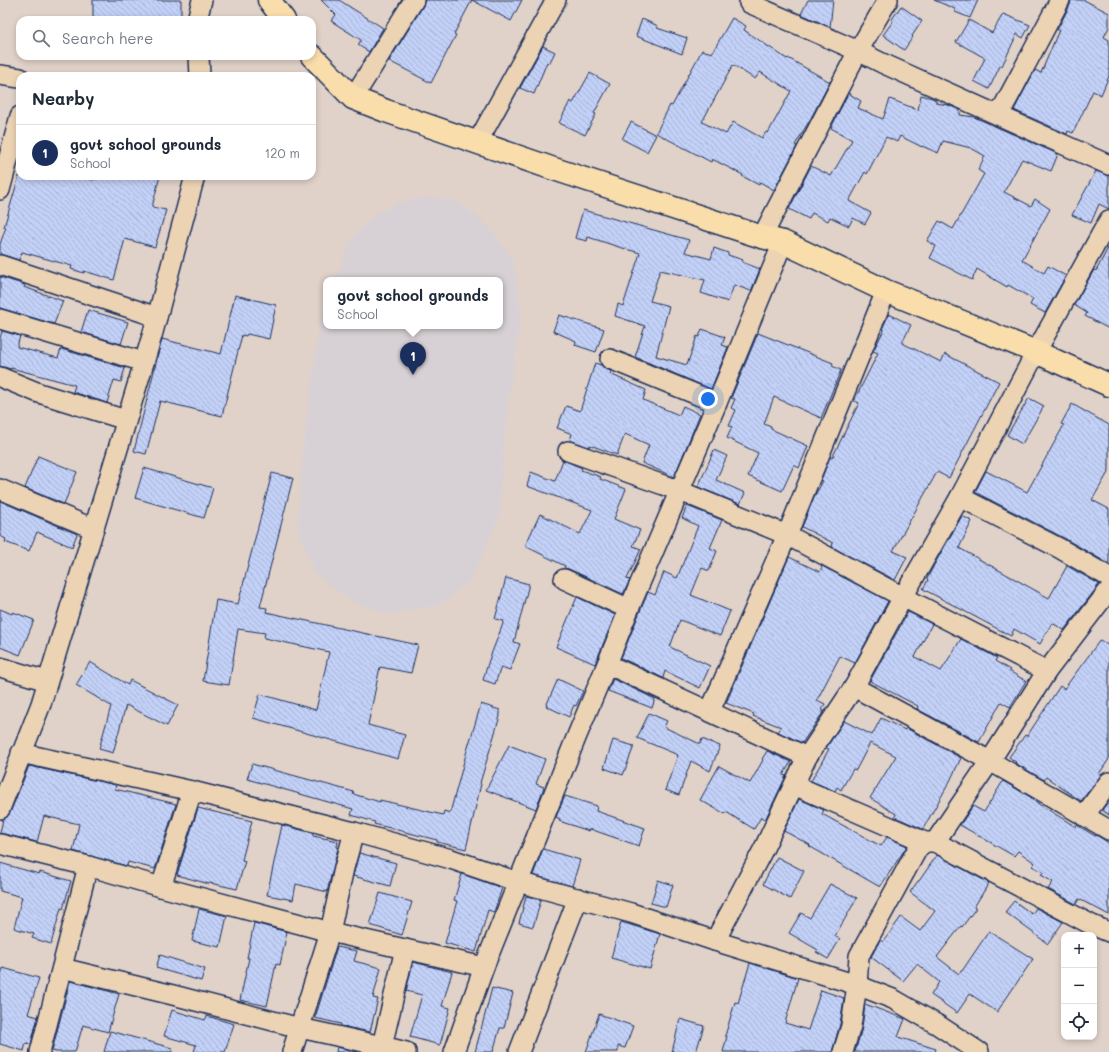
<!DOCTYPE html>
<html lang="en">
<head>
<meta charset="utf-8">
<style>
  body { margin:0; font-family:Mali,sans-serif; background:#f6f6f7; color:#1f2937 }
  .controls { position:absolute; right:12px; bottom:12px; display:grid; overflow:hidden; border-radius:8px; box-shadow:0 2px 6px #0003 }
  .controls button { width:36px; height:36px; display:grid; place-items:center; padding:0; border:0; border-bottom:1px solid #e0e1e3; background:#fff; color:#1f2937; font:20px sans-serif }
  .you { position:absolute; left:708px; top:399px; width:14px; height:14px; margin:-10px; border:3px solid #fff; border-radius:50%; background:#1a73e8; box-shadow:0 0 0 6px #1a73e833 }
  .badge { display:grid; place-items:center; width:26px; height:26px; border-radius:50%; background:#1b2f5e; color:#fff; font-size:13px; font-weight:700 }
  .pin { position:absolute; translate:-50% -33px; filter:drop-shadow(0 1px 2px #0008) }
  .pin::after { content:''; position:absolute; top:21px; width:14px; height:12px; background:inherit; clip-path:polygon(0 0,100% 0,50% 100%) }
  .popup { position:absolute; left:323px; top:277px; width:180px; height:52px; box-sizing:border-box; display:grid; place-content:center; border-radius:8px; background:#fff; filter:drop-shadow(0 1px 3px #0005); font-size:13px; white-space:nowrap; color:#747a83 }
  .popup b { font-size:15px; color:#1f2937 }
  .popup::after { content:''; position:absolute; left:50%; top:100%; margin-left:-8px; border:8px solid transparent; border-top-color:#fff }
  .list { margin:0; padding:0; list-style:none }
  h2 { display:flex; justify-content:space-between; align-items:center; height:52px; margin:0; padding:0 16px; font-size:17px }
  h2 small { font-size:13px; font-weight:400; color:#747a83 }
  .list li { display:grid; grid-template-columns:26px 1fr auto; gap:12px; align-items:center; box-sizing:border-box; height:56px; padding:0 16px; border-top:1px solid #e0e1e3 }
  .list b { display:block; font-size:15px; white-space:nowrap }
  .list p { margin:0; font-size:13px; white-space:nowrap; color:#747a83 }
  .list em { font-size:13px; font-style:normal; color:#747a83 }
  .icon { flex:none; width:22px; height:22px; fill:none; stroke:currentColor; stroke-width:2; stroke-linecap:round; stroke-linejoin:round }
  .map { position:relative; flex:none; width:1109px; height:1052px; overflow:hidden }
  .search { position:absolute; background:#fff; box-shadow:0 2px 6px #0003; left:16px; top:16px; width:300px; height:44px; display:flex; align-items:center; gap:10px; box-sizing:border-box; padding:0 14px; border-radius:12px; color:#747a83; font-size:15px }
  .panel { position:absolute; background:#fff; box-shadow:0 2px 6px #0003; left:16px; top:72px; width:300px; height:108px; border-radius:12px }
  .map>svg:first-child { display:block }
</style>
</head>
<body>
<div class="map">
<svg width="1109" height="1052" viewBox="0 0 1109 1052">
  <defs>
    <pattern id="building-back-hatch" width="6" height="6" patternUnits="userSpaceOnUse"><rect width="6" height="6" fill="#c3d0f7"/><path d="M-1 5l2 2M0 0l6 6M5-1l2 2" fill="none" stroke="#a7b3d6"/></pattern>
  </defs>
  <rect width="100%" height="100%" fill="#e0d2c8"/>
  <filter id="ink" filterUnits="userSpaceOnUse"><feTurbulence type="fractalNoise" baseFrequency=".025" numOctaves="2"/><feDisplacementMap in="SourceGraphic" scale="8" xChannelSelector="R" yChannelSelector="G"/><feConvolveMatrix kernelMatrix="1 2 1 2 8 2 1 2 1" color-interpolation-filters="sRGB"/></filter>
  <g filter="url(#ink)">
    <polygon fill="#d7d1d6" points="430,197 459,202 488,226 513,260 521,312 505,430 499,517 471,580 439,605 388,614 351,601 313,572 297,528 304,438 320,320 326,305 326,326 500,326 500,280 335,280 350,241 375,214 403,201"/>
    <g fill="url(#building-back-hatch)" stroke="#1b2f5e" fill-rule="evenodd">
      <rect x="93" y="0" width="88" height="20"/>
      <polygon points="321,0 339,0 383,28 369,52 358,45 361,40 331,21 336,15"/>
      <polygon points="425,0 522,0 511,21 472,0 454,34 456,35 431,83 389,61 423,6"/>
      <polygon points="808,0 833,0 830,27 801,14"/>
      <polygon points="934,0 978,0 970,18 955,12 955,9"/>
      <polygon points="1071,0 1084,0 1109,13 1109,27 1104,37 1109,40 1109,76 1101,95 1093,91 1073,133 1068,131 1067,134 1014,110 1035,70 1041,73 1059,30 1057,30 1070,5"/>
      <polygon points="901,6 922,21 912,36 913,37 904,50 883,35 893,21 892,19"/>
      <polygon points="1003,14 1030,25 1023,38 1017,34 1002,66 1000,66 989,89 974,81 985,58 956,42 969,20 992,33"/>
      <path d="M732 18 746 26 744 30 787 59 788 58 830 82 811 118 795 145 797 146 774 190 760 182 759 185 742 176 743 175 712 159 711 162 656 133 670 105 672 106 702 50 712 53ZM733 65 755 79 760 72 791 91 768 133 766 132 762 138 733 122 726 134 702 122Z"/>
      <polygon points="642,19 658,26 657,28 687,38 682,54 636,36"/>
      <polygon points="543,46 555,52 549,64 547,62 534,94 520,88"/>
      <polygon points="590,73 610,84 594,113 596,114 585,135 559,123 570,101 573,103"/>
      <polygon points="848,93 861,101 858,108 883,119 890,99 918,110 921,95 932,98 936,100 936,103 948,105 960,110 960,115 974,117 1058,154 1051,171 1022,159 1004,192 1031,206 1035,199 1050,209 1022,260 1044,273 1048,266 1066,276 1045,313 1030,305 1033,299 1008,285 1007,287 977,269 972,280 930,258 936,246 927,241 939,221 953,229 984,174 978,170 985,156 971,148 943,141 938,153 922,146 922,147 900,136 897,142 886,137 867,174 865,172 849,201 871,213 865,224 853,218 849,226 830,217 828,221 812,213 809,219 789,209 811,166 831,176 852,140 831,128"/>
      <polygon points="631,122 656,135 647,152 622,139"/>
      <polygon points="1096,171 1109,176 1109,209 1099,204 1091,223 1072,215"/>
      <polygon points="19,176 79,176 94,180 95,176 160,176 152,207 166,210 155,247 125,239 114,280 84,271 84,273 71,269 72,266 22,252 19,260 0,254 0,244 6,227 4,227"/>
      <polygon points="583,210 689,240 685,252 711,259 714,248 728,253 728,255 743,260 742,262 760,269 751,291 734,285 728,302 701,293 705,280 660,270 650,301 669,306 656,356 687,365 697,336 699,337 702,329 725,337 722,345 728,347 711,389 635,357 645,326 615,316 618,304 623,306 640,253 619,247 588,237 587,241 575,238"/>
      <polygon points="1109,246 1109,329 1085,316 1087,313 1074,305 1094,270 1096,271"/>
      <polygon points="0,277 25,285 24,287 63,301 54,324 0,308"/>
      <polygon points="235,295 276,305 269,339 247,334 246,336 242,335 222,416 160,401 146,454 134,451 162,339 221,354"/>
      <polygon points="88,310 128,322 121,344 81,332"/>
      <polygon points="889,314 911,325 902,343 941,362 945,354 999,382 949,478 937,472 893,551 907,557 895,580 832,547 833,543 802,527 814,497 823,481 821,480 830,457 832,458 859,403 854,401 878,353 873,351 884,330 882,329"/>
      <polygon points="559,315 604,329 596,352 575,345 576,341 553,331"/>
      <polygon points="2,331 20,336 17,347 58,358 61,349 125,368 121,382 114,380 107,403 73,392 75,385 11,368 11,369 0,366 0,338"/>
      <polygon points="758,333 833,363 832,366 841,370 821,418 774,397 764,424 771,427 771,429 808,446 799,468 794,465 782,491 748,476 758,453 727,438 732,427 729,426 736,410 731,408 735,399 731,398"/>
      <polygon points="595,363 601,365 605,369 611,371 610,374 646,390 643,400 679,415 683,406 700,414 674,477 642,463 649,445 625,434 617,455 590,445 589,447 570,440 572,434 557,428 566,406 580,411"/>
      <polygon points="1029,398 1044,406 1022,444 1007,435"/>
      <polygon points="1072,404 1109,425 1109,471 1092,500 1109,509 1109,564 1064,538 975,492 986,471 1027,492 1064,425 1061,424"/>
      <polygon points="714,450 727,456 716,480 745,493 740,504 698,487"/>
      <polygon points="38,456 77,472 64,504 25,488"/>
      <polygon points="563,460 582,468 581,470 601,477 600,479 626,489 614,519 640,530 633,546 641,549 627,579 630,580 623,594 569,569 564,568 565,566 525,546 540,514 580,534 592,510 527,486 531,472 555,481"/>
      <polygon points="144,468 213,488 204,518 135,498"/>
      <polygon points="272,473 293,478 260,607 267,608 266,612 418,645 411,673 380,667 368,725 405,735 398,759 253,718 260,694 316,710 329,652 264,638 265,633 238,629 229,685 203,681 216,600 238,604"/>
      <polygon points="0,501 77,534 72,547 37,532 29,551 5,542 6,539 0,536"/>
      <polygon points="687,506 722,520 710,548 717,551 709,571 702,568 691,595 730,611 720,636 680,620 670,647 710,666 700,688 665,671 663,678 621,658 648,592 655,595 664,572 677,578 698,526 682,518"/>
      <polygon points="962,516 972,521 959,548 1049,598 1067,566 1099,584 1095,590 1064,630 1052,623 1040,644 1014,629 1011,636 923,589 928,580 927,579 934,565"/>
      <polygon points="789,557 820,572 822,566 888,601 855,663 840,656 817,700 825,704 822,710 824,711 802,743 778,732 781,727 753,716 754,714 726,703"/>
      <polygon points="506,578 529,584 514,642 520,644 510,670 501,667 495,684 483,680 489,660 504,621 495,619"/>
      <polygon points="577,597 615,615 595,664 556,647"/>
      <polygon points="0,609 12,614 13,612 34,620 20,655 0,647"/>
      <polygon points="908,612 932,624 915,657 941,671 961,639 997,658 995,661 1010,670 1009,671 1026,681 1010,707 1001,702 979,742 917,709 918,706 870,681"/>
      <polygon points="1100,640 1109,646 1109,759 1099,774 1101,775 1081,801 1046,777 1044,780 1015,763 1016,762 1009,757 1025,735 1027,736 1060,686 1064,689"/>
      <polygon points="90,662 128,685 130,680 178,705 167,726 126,705 113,753 99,749 111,706 76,685"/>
      <polygon points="558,679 583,691 576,706 574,705 569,717 546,706"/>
      <polygon points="613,679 655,699 652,708 608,691"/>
      <polygon points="481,704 500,710 500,716 480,783 481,784 466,849 437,842 437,840 374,824 375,822 351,815 353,809 247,779 252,764 354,792 353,794 380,802 380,800 443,815 444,811 450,813 466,754"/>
      <polygon points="649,713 667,721 664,727 700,744 702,739 720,746 710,771 691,761 679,795 665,790 678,755 637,738"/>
      <polygon points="881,718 905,730 906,728 961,758 950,781 923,829 895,817 896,814 870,798 896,756 870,743 856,770 853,769 841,790 837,787 835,791 811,781 829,749 826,748 844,721 872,735"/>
      <polygon points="613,740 634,746 623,775 604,768"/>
      <polygon points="509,745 545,759 536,784 544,787 536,809 486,790"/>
      <polygon points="767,751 791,762 783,775 786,776 765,820 761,817 754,829 726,812 725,814 700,800 719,766 750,783 763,760 762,759"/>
      <polygon points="29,766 116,785 115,789 176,804 155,869 128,862 127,866 73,851 79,824 44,816 37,842 0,833 3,819 7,817 10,813"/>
      <polygon points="1003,781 1032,798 1031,799 1076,827 1077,825 1095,836 1096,835 1109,843 1109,915 1079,899 1076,904 1048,889 1053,882 1041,875 1043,872 1032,866 1035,863 1018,851 1014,856 960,825 973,806 984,812"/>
      <polygon points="565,796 597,806 596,811 645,828 639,846 590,829 589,831 559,821 560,819 556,817"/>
      <polygon points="799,799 824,810 822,814 881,846 887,837 907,846 880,887 809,846 810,845 784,831"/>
      <polygon points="1109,801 1109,815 1102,810"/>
      <polygon points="198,808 252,821 242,860 245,861 237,889 210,883 209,884 177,875"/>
      <polygon points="282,825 313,833 313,836 338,841 337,847 338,848 327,892 296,884 293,900 267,895"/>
      <polygon points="543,849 580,860 572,886 533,875"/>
      <polygon points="359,853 396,863 390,886 353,876"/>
      <polygon points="937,855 989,883 974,907 976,908 962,927 961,926 937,957 959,974 961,971 962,971 989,931 1033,959 997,1012 970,994 957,1013 931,995 939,982 917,964 903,981 871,957 880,940 883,942 901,917 920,931 935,911 910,892 918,881 919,881"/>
      <polygon points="777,857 804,871 790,899 763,884"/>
      <polygon points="0,863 39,874 40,872 71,881 63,909 61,908 51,944 32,938 34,934 14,928 22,897 0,891"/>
      <polygon points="462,874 502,888 494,912 488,910 476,952 445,943 457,901 454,900"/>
      <polygon points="658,880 673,885 666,907 651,903"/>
      <polygon points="830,884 857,898 835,936 840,939 828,959 816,952 818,950 789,933 801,913 810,918"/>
      <polygon points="380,893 412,902 402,935 370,925"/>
      <polygon points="526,896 541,900 533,927 519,923"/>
      <polygon points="1014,901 1032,914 1036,908 1063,922 1048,944 1005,912"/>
      <polygon points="199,909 227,916 220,947 192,941"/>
      <polygon points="621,922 660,934 650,969 611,958"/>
      <polygon points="254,923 287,932 280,965 276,964 267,1006 240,1000 249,958 247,958"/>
      <polygon points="337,947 357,951 354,961 381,968 373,998 378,999 370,1032 341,1026 341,1024 315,1018"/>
      <polygon points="160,955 205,969 201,981 156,968"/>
      <polygon points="413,962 452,972 442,1006 450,1008 440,1045 410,1037 422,995 406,991"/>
      <polygon points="750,963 798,978 785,1023 808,1030 821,990 844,998 840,1024 832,1052 723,1052 727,1036 725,1036 735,1002 738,1003"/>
      <polygon points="3,968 39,978 28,1014 38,1017 31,1044 26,1043 24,1051 0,1044 0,979"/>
      <polygon points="70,981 119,994 108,1032 83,1025 75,1052 56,1052 52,1051"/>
      <polygon points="492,988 513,993 504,1028 500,1028 493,1052 475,1052"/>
      <polygon points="865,1004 905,1019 898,1037 936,1049 935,1052 855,1052 862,1028"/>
      <polygon points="172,1010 205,1020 207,1016 234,1024 225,1052 194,1052 196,1045 164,1036"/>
      <polygon points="599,1014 633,1026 625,1048 618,1046 618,1052 586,1052"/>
      <polygon points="680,1019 704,1026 696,1052 672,1052"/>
      <polygon points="110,1031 172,1048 172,1052 104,1052"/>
      <polygon points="337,1047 358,1052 336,1052"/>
    </g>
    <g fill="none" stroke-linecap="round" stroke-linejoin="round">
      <g stroke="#1b2f5e" stroke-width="22">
        <g id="minor">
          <polyline points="749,3 858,51 882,63 1109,165"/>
          <polyline points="198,20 198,16 202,0"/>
          <polyline points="199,56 200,76"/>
          <polyline points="0,75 20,78"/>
          <polyline points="353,98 414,0"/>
          <polyline points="999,115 1060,0"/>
          <polyline points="477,143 556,0"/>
          <polyline points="0,190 20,116"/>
          <polyline points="762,237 858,51 888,0"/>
          <polyline points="0,265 157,317"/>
          <polyline points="0,319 144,362"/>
          <polyline points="610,359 717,403"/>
          <polyline points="0,377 39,393 126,420"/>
          <polyline points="568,451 680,491 787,535 903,597 1047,671"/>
          <polyline points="0,489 94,529"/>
          <polyline points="960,497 1059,548 1109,577"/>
          <polyline points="564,579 629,609"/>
          <polyline points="607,664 807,757"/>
          <polyline points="0,667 47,681"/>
          <polyline points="854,687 990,761 1109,830"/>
          <polyline points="710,711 787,535 886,291"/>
          <polyline points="21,753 192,791 354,832 451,859 518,882 631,913 715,941 857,985 893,999 938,1025 979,1052"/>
          <polyline points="794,785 925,842 935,842 990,761 1047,671 1109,590"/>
          <polyline points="0,809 41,704 152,336 195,176"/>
          <polyline points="1084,816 1109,782"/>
          <polyline points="935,842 1092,925 1109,932"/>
          <polyline points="0,844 88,866 161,887 330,932 484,967"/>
          <polyline points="161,887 192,791"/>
          <polyline points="715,941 764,848 807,757 854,687 903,597 960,497 1036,352 1109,220"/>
          <polyline points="62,968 173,995 300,1028 382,1046 406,1052"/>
          <polyline points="382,1046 405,949"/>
          <polyline points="40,1052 88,866"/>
          <polyline points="292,1052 330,932 344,868 354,832"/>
          <polyline points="454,1052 484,967 576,738 607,664 629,609 717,403 783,242"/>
          <polyline points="519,1052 578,898"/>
          <polyline points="843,1052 851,1026 857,985 859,956 918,848 925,842"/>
        </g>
      </g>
      <g stroke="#1b2f5e" stroke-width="25">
        <g id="major">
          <polyline points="269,0 284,20"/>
          <polyline points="312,56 353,98 386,111 551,168 762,237 783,242 886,291 1036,352 1109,385"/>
        </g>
      </g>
      <use href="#minor" stroke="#ecd3b4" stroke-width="19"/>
      <use href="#major" stroke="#f9ddab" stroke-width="22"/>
    </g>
  </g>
</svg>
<div class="controls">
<button>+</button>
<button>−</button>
<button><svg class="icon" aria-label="locate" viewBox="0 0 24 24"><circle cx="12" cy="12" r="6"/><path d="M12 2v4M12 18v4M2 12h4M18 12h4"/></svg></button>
</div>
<div class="you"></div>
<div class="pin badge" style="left:413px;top:375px">1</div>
<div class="popup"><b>govt school grounds</b>School</div>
<div class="search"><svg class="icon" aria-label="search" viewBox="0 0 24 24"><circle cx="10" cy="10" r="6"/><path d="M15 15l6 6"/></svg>Search here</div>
<section class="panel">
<h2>Nearby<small></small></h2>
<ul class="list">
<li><span class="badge">1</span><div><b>govt school grounds</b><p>School</p></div><em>120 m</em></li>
</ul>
</section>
</div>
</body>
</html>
